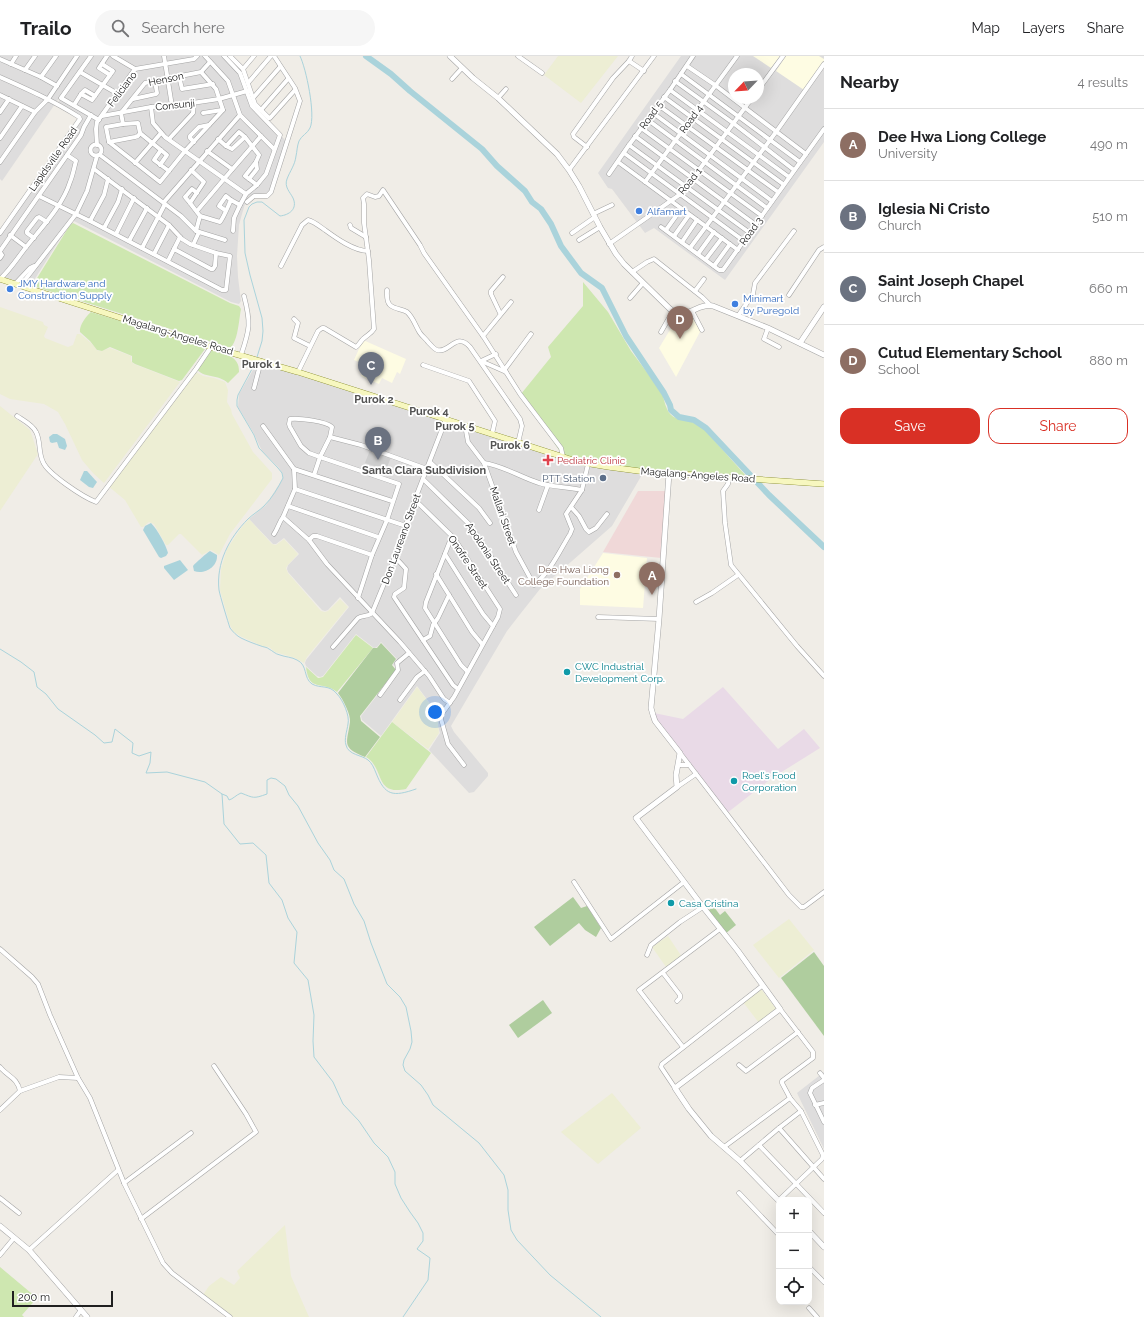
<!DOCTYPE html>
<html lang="en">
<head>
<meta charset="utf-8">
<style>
  body { margin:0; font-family:Raleway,sans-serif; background:#f6f6f6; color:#202124 }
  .controls { position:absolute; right:12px; bottom:12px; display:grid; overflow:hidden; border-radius:8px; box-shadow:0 4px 16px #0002 }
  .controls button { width:36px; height:36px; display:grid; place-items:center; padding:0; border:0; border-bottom:1px solid #e0e0e0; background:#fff; color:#202124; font:20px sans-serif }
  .compass { position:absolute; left:728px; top:12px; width:36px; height:36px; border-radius:50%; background:#fff; box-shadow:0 4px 16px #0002; rotate:245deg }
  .scale { position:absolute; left:12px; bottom:10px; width:101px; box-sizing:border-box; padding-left:4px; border:2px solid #202020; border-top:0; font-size:11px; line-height:14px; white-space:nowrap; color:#202020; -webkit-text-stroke:3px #fff; paint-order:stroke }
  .you { position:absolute; left:435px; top:656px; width:14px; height:14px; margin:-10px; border:3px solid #fff; border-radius:50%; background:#1a73e8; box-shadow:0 0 0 6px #1a73e833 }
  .badge { display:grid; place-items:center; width:26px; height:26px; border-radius:50%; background:#d93025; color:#fff; font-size:13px; font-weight:700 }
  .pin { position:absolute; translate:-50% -33px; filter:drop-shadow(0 1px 2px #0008) }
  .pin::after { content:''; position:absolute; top:21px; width:14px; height:12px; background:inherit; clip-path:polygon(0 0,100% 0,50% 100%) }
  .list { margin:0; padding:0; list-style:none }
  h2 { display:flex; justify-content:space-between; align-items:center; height:52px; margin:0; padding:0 16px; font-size:17px }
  h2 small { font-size:13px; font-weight:400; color:#757577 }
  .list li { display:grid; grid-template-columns:26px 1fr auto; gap:12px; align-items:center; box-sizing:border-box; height:72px; padding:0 16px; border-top:1px solid #e0e0e0 }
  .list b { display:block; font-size:15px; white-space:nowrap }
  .list p { margin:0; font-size:13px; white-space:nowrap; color:#757577 }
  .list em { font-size:13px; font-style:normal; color:#757577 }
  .actions { display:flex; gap:8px; padding:12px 16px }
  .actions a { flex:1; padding:9px 0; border:1px solid #d93025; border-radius:12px; text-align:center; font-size:14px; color:#d93025 }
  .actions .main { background:#d93025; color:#fff }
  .icon { flex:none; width:22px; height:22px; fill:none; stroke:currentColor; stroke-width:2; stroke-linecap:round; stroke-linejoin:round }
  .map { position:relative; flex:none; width:824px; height:1261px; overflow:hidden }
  header { display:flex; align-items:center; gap:24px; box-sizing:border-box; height:56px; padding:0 20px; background:#fff; border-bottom:1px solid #e0e0e0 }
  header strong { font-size:19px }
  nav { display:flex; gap:22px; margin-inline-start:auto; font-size:14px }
  .search { width:280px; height:36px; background:#f6f6f6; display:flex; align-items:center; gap:10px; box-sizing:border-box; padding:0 14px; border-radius:22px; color:#757577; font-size:15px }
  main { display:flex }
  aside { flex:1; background:#fff }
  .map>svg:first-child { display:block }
</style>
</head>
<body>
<header>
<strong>Trailo</strong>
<div class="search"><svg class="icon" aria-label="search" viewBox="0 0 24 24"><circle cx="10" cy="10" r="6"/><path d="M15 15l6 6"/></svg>Search here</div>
<nav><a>Map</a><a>Layers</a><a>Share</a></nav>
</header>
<main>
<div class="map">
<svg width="824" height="1261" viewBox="0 0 824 1261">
  <rect width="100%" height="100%" fill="#f0ede7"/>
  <g fill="#dedddd" fill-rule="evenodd">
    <polygon points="0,0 88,0 2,125 0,123"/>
    <polygon points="89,0 226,0 241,15 252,48 286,85 269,135 266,137 249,140 245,148 242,158 239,169 237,200 238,221 241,245 239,248 231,246 72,164 31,229 29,229 0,220 0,176 82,60 58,46"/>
    <path d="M681 0H824V86L725 224 654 172 645 177 612 133 608 132 598 117ZM734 18H758V42H734Z"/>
    <polygon points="256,305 535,393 643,417 612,470 540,533 521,557 507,575 451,670 454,676 488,717 488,720 474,736 469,737 429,694 440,677 437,667 437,657 417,630 381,680 362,664 361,660 396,615 396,612 393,608 397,603 381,586 377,591 374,592 356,578 323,620 320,621 317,620 306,610 305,607 306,604 349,551 340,541 328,554 325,555 322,554 288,516 287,513 288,509 299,498 284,482 276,488 273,488 249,463 266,449 283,422 283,419 279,412 262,395 253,376 238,351 239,338 253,314"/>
    <polygon points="824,1016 824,1093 797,1037"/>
  </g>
  <polygon fill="#f0d8d8" points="638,435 667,435 661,502 603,496"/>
  <polygon fill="#e9dae7" points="723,631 778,693 804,673 820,692 772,722 727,757 653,659 654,657 683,663"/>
  <g fill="#fefce3">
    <polygon points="753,0 780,0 771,12"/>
    <polygon points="786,0 819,0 824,3 824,7 804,34 776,15"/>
    <polygon points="692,256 701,274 676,321 659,292 679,259"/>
    <polygon points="363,284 406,303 400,318 397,316 392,327 382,322 379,328 361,320 366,309 354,304"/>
    <polygon points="603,497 647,502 643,552 580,549 580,533"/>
  </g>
  <polygon fill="#cecece" points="370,394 391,401 386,414 365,407"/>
  <g fill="#edeed4">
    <polygon points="558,0 618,0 581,47 544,19"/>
    <polygon points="0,251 43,266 44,269 48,271 44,280 45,282 68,291 73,289 77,278 80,278 91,287 98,295 101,295 110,292 131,300 131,305 134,308 180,326 104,427 93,417 82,404 74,387 65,368 58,356 44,348 10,343 0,338"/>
    <polygon points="196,316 203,320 214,322 225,326 228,334 227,346 231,353 232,358 253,396 272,417 272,423 230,478 219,499 211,494 202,499 181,478 179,478 168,489 166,489 154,468 149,466 143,471 141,471 125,444 108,430"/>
    <polygon points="0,350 30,374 38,398 0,455"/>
    <polygon points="249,463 272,488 276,489 284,483 298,498 288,509 286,512 288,517 321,555 325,556 328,555 340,543 348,551 307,601 304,607 295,602 275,596 269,591 262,590 240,580 233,575 230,569 220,534 221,513 227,493 241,472"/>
    <polygon points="417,631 437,657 439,677 428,693 392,666"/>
    <polygon points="789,863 814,894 779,922 753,889"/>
    <polygon points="668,880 682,901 666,911 652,891"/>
    <polygon points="761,933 777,954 759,967 743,946"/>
    <polygon points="612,1037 641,1072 598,1108 561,1076"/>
    <polygon points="285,1169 291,1220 309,1261 233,1261 203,1239 209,1230 221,1221 234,1229 240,1222 237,1215"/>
  </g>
  <g fill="#cee7b0">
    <path d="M73 167 230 247 239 250 241 253C239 263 238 286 230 292L228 291 33 230 34 227 70 169Z"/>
    <path d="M583 226 608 256 631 295 661 335C664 341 664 347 667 353 671 363 680 363 688 365 694 366 698 369 703 372L747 421 607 410 563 400 521 338 551 301 548 291 583 250Z"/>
    <path d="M91 256 201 290 205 293 182 324 179 325 135 308 132 306V300L110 291 102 295 97 294 90 285 80 276C79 270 86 260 91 256Z"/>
    <path d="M212 294C224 297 240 300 239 316L228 327C219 318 202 322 197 313Z"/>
    <path d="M356 579 373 592 337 636C322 624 309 637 306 611L318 622H319L323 621Z"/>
    <path d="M392 666 431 697 406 733C374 740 385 712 366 701Z"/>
    <polygon points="0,1211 37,1242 22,1259 24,1261 0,1261"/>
  </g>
  <g fill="#afcd9e">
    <path d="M381 587 396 603 392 609 396 614 360 660 361 665 380 681 365 701C341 691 347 688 350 666 351 659 343 643 338 637L373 592H377Z"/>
    <polygon points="573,841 581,852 587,850 601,872 596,881 585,874 579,867 550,890 534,871"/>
    <polygon points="714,851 720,859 725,855 736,869 725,878 707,855"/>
    <polygon points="814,896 824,910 824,980 781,922"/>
    <polygon points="543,944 552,957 518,982 509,969"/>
  </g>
  <g fill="#aad3db">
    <polygon points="53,378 57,378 65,383 67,390 65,394 59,392 57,386 52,387 50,386 49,381"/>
    <polygon points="84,415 87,415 97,426 93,432 89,431 80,424"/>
    <path d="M151 467C157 473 166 489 168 497L166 500 161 502 159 501 143 474 145 470Z"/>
    <path d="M210 495 217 499C218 511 204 519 194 515L193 510C195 507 207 497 210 495Z"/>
    <polygon points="180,504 188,514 174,524 164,512 164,510"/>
  </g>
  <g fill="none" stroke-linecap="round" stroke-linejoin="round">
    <g stroke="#aad3db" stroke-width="1">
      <path d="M257 301 262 285 263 275 262 262 250 219 245 197 244 164 249 151 252 148 257 146H262L280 160C289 159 298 153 293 142 290 136 284 131 287 123 290 115 295 109 296 100 297 96 297 90 299 85 301 80 308 77 310 72 316 59 306 12 300 0"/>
      <path d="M255 306 252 313 238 339 237 344V350L254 379 259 392 278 412 282 417 283 422C278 432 272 442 264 450 259 455 253 458 248 463 229 482 216 507 219 534 220 540 228 566 230 572 233 576 237 580 241 582 247 585 255 588 261 590 263 591 267 591 269 593 273 595 275 598 280 599 285 601 292 601 297 604 308 609 303 622 312 628 321 633 329 628 337 638 343 644 350 660 348 668 347 675 344 683 346 689 348 699 362 699 368 704 372 707 374 712 376 717 385 740 393 741 416 733"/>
      <polyline points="0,593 21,606 34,616 37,631 46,638 58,653 95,679 104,687 112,686 115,673 133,687 132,697 139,700 151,696 150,707 146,717 167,716 205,726 222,738 224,768 240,788 253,787 266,799 269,827 282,844 288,862 297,876 294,907 308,924 314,959 313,985 314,1001 333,1026 343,1048 359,1065 374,1087 388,1101 395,1116 395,1128 401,1142 410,1156 418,1167 423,1177 423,1185 417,1193 430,1202 428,1224 403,1261"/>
      <path d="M222 738 227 740 229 744C233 743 236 739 241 737 254 742 253 743 267 738V724L271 722 276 723 285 730 289 739 298 750 318 787 330 804 334 814 344 823 354 848 364 865 371 887 387 928 400 941 406 951 411 975 412 986 410 993 404 1004 403 1009 405 1015 421 1029 428 1039 433 1049 479 1087 504 1119 508 1134V1154L511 1174 517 1184 550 1219 601 1261"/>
    </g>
    <polyline stroke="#aad3db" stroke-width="6" points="366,0 391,18 410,35 482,93 497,110 525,135 532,146 541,153 551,168 561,190 581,217 602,232 626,280 664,337 670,349 671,354 679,361 694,364 706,372 769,439 824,491"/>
    <g stroke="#a4a4a4" stroke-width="5">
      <g id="minor">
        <polyline points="91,0 61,42 99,64"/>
        <polyline points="107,0 99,12 110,19"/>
        <polyline points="113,0 135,13"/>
        <polyline points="164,0 172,50"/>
        <polyline points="205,0 228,25 240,59 274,93"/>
        <polyline points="224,0 240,17 252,50 280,79 266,118 257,129 246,138 240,149 234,162 233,175"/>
        <polyline points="230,0 243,13 255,48 269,62 270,62 295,34"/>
        <polyline points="518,0 542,17"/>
        <polyline points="0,3 41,21 57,30"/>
        <polyline points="629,5 644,15"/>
        <polyline points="11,8 16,0"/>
        <polyline points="687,10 715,29 806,98"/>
        <polyline points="243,13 254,0"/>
        <polyline points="25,14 35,0"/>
        <polyline points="80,16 118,38"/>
        <polyline points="201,16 216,33 223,54"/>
        <polyline points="681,18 800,106"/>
        <polyline points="179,20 182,33 213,28"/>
        <path d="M0 21C27 33 54 45 79 61L80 63 0 177"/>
        <polyline points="41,21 56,0"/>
        <polyline points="452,23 462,12"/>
        <polyline points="675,25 733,67 794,114"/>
        <polyline points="248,27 271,0"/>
        <polyline points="670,34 789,121"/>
        <polyline points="758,34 783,0"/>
        <polyline points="81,38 85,34 95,40"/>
        <polyline points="0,39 35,56"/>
        <polyline points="664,41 783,128"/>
        <polyline points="253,42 280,11"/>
        <polyline points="498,42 506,33"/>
        <polyline points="133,43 156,38 157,37 155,25"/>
        <polyline points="74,49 81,38 92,44 110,19 113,15 102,8"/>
        <polyline points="658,49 778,136"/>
        <polyline points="151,51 153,67 165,81 246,138"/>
        <polyline points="261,54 288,23"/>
        <polyline points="0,56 9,43"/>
        <polyline points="203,57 222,54"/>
        <polyline points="653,57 772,145"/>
        <polyline points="102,60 151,51 172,50 219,43 247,35"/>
        <polyline points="648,64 767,152"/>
        <polyline points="123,68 121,57 145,27 201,16 210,6"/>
        <polyline points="641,72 762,160"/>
        <polyline points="635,80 756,169"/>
        <polyline points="0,82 22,50"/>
        <polyline points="169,83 193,57 194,47"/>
        <polyline points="218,83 226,90 239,76 245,81 259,99 256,106 245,120 257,129"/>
        <polyline points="109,86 135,81 138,80 140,77"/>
        <polyline points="194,86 190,82 190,80 199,71 209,69"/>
        <circle cx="96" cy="94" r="5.5"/>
        <polyline points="97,89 96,73 97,66 135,13 194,3 197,0"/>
        <polyline points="629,89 750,177"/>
        <polyline points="226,90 232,93 245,81"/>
        <polyline points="587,91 574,81 573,78 613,22 629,5 632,0"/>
        <polyline points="161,94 154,104 169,115"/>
        <polyline points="207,95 232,113"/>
        <polyline points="624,97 744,185"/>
        <polyline points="100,99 181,160 196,175 225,184"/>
        <polyline points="0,106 35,56 48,43 77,0"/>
        <polyline points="618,106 738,194"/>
        <polyline points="135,107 161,77"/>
        <polyline points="160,109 167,99 140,77 138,67 123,68 106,71 109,86 160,126 185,95 223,54"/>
        <path d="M191 114 204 126 190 147 200 160 220 166C224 161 228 150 231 144L240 149"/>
        <polyline points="569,114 654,0"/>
        <polyline points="609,118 629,89 670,34 693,0"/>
        <polyline points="249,123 257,113 256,106"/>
        <polyline points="645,126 737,0"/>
        <polyline points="39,140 90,165 222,234 226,234 230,200 216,197 190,188 182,183 169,169 94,113"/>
        <polyline points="164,146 240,59"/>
        <polyline points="247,146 254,140 267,140 271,136 300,45 295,32 274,0"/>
        <polyline points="190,147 185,141 186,140 192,133 197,137"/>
        <polyline points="225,154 219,150 226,140 231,144"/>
        <polyline points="197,155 224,123 261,80"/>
        <polyline points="593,158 612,149"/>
        <polyline points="90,165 104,139 108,123"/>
        <polyline points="350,169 351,172 366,181"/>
        <polyline points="661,171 719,214 723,214 824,73"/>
        <polyline points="104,172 118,146 122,133"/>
        <polyline points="666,174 681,153"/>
        <polyline points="196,175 200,160"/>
        <polyline points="572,177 595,161"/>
        <polyline points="116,178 134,142"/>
        <polyline points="10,179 26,191"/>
        <polyline points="674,180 689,159"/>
        <polyline points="34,182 27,177 27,175 37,162 39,161 47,166"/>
        <polyline points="579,184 600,171"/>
        <polyline points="129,185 147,152"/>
        <polyline points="682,186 697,164"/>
        <polyline points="609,188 682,137 752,42"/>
        <polyline points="193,189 199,176"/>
        <polyline points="142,192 165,148"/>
        <polyline points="690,192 776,76 824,8"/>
        <polyline points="174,193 211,213 213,213 215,210 216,197"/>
        <polyline points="0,195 81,79 84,71 91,59"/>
        <polyline points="0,196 2,199 0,202"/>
        <polyline points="154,198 169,169"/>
        <polyline points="698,198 714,176"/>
        <polyline points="706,203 722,182"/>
        <polyline points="168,205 180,181"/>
        <path d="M281 210 302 169 308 164C315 166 319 170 325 174 336 182 354 195 368 195"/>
        <polyline points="714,210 730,188"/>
        <polyline points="632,216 647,206 654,203 702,241 710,249"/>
        <path d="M0 223C11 213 18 201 27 190 42 171 63 149 70 126 73 119 74 112 76 105L67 99"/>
        <polyline points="15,228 30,212 34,210"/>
        <polyline points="21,229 76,158 87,135 97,100"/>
        <path d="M387 234C387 239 386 245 390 249 394 253 402 253 407 256 413 261 416 271 420 277 422 280 426 283 428 286 431 289 434 293 437 294 449 298 456 275 470 291L520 363 522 370 518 387"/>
        <polyline points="695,235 704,223"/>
        <polyline points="789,239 819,194 824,191"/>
        <polyline points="630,242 643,227"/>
        <polyline points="692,255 702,274"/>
        <polyline points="500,257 491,238 491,235 503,221"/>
        <polyline points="738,260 753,238 755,227 794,175"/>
        <polyline points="294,263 298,267 294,282 310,290"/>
        <polyline points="768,272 764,283 779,291"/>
        <polyline points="661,276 673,255"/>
        <polyline points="483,280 511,246"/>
        <path d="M241 299C250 273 251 267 244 240"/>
        <polyline points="481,305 506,316"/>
        <polyline points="481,305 496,298"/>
        <polyline points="423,309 469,325 495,365 492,378"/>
        <polyline points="505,313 531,278"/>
        <path d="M298 316 318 275 322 272H324L356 291C359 289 360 286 363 283 367 279 371 278 374 273L369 204 364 167V148L363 142 367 138 375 141 379 140 383 134 420 189 424 197 483 280 520 338 561 392 563 401"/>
        <polyline points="254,332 261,305"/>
        <path d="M17 360C23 364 33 369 36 376 41 385 38 396 43 406 48 418 83 441 96 446L196 313 211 291"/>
        <path d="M263 370 294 413 295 433 283 461C279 466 278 472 274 478"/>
        <path d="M467 370 466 375 468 386 484 407 516 496 534 529C551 515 559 496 570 478L572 473 566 458 582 434 588 408"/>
        <polyline points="330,381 361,389 427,413"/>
        <polyline points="430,406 479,452 490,467"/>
        <path d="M484 407C504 410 520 421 539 427 550 431 569 431 582 434"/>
        <polyline points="294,413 392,445"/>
        <path d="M314 419 320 401 330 381 332 371C326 365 299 362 290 363L289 368 290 371 301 390 309 397 320 401 399 428 387 464 372 499 358 542"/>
        <polyline points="729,421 728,428 723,435 725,467 731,509 797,590 824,620"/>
        <polyline points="423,423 471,470 516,539"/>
        <polyline points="295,433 406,470"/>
        <polyline points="415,444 454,482 500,553 498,561 454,641 441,659 441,663 448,688 464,709"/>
        <polyline points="288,450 378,481"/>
        <polyline points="571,451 579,460 586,473 589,476 596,472 607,458"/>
        <polyline points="539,454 548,429"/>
        <polyline points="283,461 309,484 327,508 400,586 429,620 444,643 450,647"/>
        <polyline points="452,480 426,546 425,552 461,609 467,615"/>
        <polyline points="309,484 313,480 317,480 372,499"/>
        <polyline points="445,498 483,558 493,570"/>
        <polyline points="395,501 406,513 404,532 395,538 394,541 453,629 458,633"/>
        <polyline points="436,518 472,576 482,588"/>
        <polyline points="696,546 712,537 738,519"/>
        <polyline points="598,561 659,563"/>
        <polyline points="423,584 430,580 433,569 438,562 449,539"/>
        <path d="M333 591 358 562C362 559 368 561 372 557L395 501 412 451 446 363"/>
        <polyline points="380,639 398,614 397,607 409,597"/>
        <polyline points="400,644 417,621 425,615"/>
        <polyline points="680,697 789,839 801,851 804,851 824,836"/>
        <polyline points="678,709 689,709"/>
        <polyline points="677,731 696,718"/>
        <polyline points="574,826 611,883 684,826"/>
        <polyline points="0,893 32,921 38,928 50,959 78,1022 90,1042 124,1127 163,1207 172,1217 230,1261"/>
        <polyline points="647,899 651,889 680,866 703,851"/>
        <polyline points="663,917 680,939 680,942 677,945"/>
        <polyline points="683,991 639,934 720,873"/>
        <polyline points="739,1009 746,1015 798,976"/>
        <path d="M0 1011C8 1021 17 1021 20 1035"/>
        <polyline points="820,1017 824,1022"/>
        <polyline points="824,1024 812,1032 810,1037 824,1066"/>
        <polyline points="675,1032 661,1011 662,1008 762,930"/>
        <polyline points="815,1049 824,1047"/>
        <polyline points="0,1054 20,1035 59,1021 78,1022"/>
        <polyline points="779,1072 824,1123"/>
        <polyline points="759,1089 824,1157"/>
        <polyline points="724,1091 790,1042"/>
        <polyline points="740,1105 779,1072 801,1055"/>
        <polyline points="124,1127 191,1077"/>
        <polyline points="739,1137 779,1179"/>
        <polyline points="0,1142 19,1157"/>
        <polyline points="779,1144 822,1103 823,1099 801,1055 790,1042 782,1027 782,1025 813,1002 813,996 780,953"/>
        <polyline points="141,1163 256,1076 246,1058 214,1010"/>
        <polyline points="29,1194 118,1114"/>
        <polyline points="0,1199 14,1182"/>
        <polyline points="809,1211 824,1226"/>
        <polyline points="809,1252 817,1261"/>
        <polyline points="76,1261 81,1254"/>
      </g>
    </g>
    <g stroke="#a4a4a4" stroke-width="6">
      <g id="tertiary">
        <path d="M450 0 473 22 498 42 557 98 569 114 579 130 600 171 616 198 624 208 670 253C687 266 697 246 713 250L768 272 824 299"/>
        <polyline points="800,287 824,251"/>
        <polyline points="669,417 659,563 651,652 653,659 655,665 680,697 676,719 677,731 636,762 703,851 738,895 780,953 675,1032 689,1053 711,1080 740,1105 779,1145"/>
        <polyline points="0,1170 29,1194 87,1261"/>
        <polyline points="809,1175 824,1191"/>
      </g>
    </g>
    <g stroke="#6e740b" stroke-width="6">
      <polyline id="secondary" points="0,223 211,291 298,316 579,406 609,411 639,415 824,428"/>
    </g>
    <use href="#minor" stroke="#fff" stroke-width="4"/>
    <use href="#tertiary" stroke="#fff" stroke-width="5"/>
    <use href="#secondary" stroke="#f7f7bf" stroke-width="5.5"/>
  </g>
  <g fill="#3f7fe0" stroke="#fff" stroke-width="1.5">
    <circle cx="639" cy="155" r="4"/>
    <circle cx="10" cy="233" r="4"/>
    <circle cx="735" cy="248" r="4"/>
  </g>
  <path fill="#e0444e" stroke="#fff" stroke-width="1.5" d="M546 398h4v4h4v4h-4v4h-4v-4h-4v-4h4z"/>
  <circle fill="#5c6f8a" stroke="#fff" stroke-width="1.5" cx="603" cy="422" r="4"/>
  <circle fill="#8d6e63" stroke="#fff" stroke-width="1.5" cx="617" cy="519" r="4"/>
  <g fill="#0f9aa8" stroke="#fff" stroke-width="1.5">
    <circle cx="567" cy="616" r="4"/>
    <circle cx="734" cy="725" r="4"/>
    <circle cx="671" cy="847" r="4"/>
  </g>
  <g text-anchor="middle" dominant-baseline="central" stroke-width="3.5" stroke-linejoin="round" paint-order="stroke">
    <g font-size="10" fill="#202020" stroke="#fff">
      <text transform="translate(166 23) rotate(-12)">Henson</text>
      <text transform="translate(122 33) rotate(-53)">Feliciano</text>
      <text transform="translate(175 49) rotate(-6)">Consunji</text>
      <text transform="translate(651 59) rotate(-54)">Road 5</text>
      <text transform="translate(691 63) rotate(-54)">Road 4</text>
      <text transform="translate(53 103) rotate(-55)">Lapidsville Road</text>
      <text transform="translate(690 125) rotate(-51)">Road 1</text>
      <text transform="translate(751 175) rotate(-54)">Road 3</text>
      <text transform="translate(178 279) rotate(17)">Magalang-Angeles Road</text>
      <text transform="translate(698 419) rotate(4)">Magalang-Angeles Road</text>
      <text transform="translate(503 460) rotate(71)">Mallari Street</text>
      <text transform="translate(401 483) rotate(-70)">Don Laureano Street</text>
      <text transform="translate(488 497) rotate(56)">Apolonia Street</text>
      <text transform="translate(468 506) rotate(56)">Onofre Street</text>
    </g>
    <g font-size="10" fill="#366cbe" stroke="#fff" text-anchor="start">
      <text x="647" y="155">Alfamart</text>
      <text x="18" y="227">JMY Hardware and<tspan x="18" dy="12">Construction Supply</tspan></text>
      <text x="743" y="242">Minimart<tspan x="743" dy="12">by Puregold</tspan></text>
    </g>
    <g font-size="10" fill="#be3a42" stroke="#fff" text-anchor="start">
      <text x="557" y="404">Pediatric Clinic</text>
    </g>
    <g font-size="10" fill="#4e5e75" stroke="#fff" text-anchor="end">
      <text x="595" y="422">PTT Station</text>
    </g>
    <g font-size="10" fill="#785e54" stroke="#fff" text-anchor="end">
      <text x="609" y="513">Dee Hwa Liong<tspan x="609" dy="12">College Foundation</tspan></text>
    </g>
    <g font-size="10" fill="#0d838f" stroke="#fff" text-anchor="start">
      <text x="575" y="610">CWC Industrial<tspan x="575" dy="12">Development Corp.</tspan></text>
      <text x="742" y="719">Roel's Food<tspan x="742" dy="12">Corporation</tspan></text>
      <text x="679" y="847">Casa Cristina</text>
    </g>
    <g font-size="11" font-weight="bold" fill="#535353" stroke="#fff">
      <text x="261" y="308">Purok 1</text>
      <text x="374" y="343">Purok 2</text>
      <text x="429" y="355">Purok 4</text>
      <text x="455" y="370">Purok 5</text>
      <text x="510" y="389">Purok 6</text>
      <text x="424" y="414">Santa Clara Subdivision</text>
    </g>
  </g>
</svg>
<div class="controls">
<button>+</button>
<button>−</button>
<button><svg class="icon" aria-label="locate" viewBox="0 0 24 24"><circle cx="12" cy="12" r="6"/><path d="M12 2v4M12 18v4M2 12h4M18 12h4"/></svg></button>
</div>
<svg class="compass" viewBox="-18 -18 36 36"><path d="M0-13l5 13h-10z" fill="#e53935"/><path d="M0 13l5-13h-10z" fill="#757577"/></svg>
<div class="scale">200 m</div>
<div class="you"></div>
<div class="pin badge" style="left:652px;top:539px;background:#8d6e63">A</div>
<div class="pin badge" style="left:378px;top:404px;background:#6b7280">B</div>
<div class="pin badge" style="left:371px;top:329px;background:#6b7280">C</div>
<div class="pin badge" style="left:680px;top:283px;background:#8d6e63">D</div>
</div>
<aside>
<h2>Nearby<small>4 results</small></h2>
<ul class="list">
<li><span class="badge" style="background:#8d6e63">A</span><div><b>Dee Hwa Liong College</b><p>University</p></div><em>490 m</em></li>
<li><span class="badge" style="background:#6b7280">B</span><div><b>Iglesia Ni Cristo</b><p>Church</p></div><em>510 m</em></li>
<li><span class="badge" style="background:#6b7280">C</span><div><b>Saint Joseph Chapel</b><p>Church</p></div><em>660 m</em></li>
<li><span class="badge" style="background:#8d6e63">D</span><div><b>Cutud Elementary School</b><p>School</p></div><em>880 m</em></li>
</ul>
<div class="actions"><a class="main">Save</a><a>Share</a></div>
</aside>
</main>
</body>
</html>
